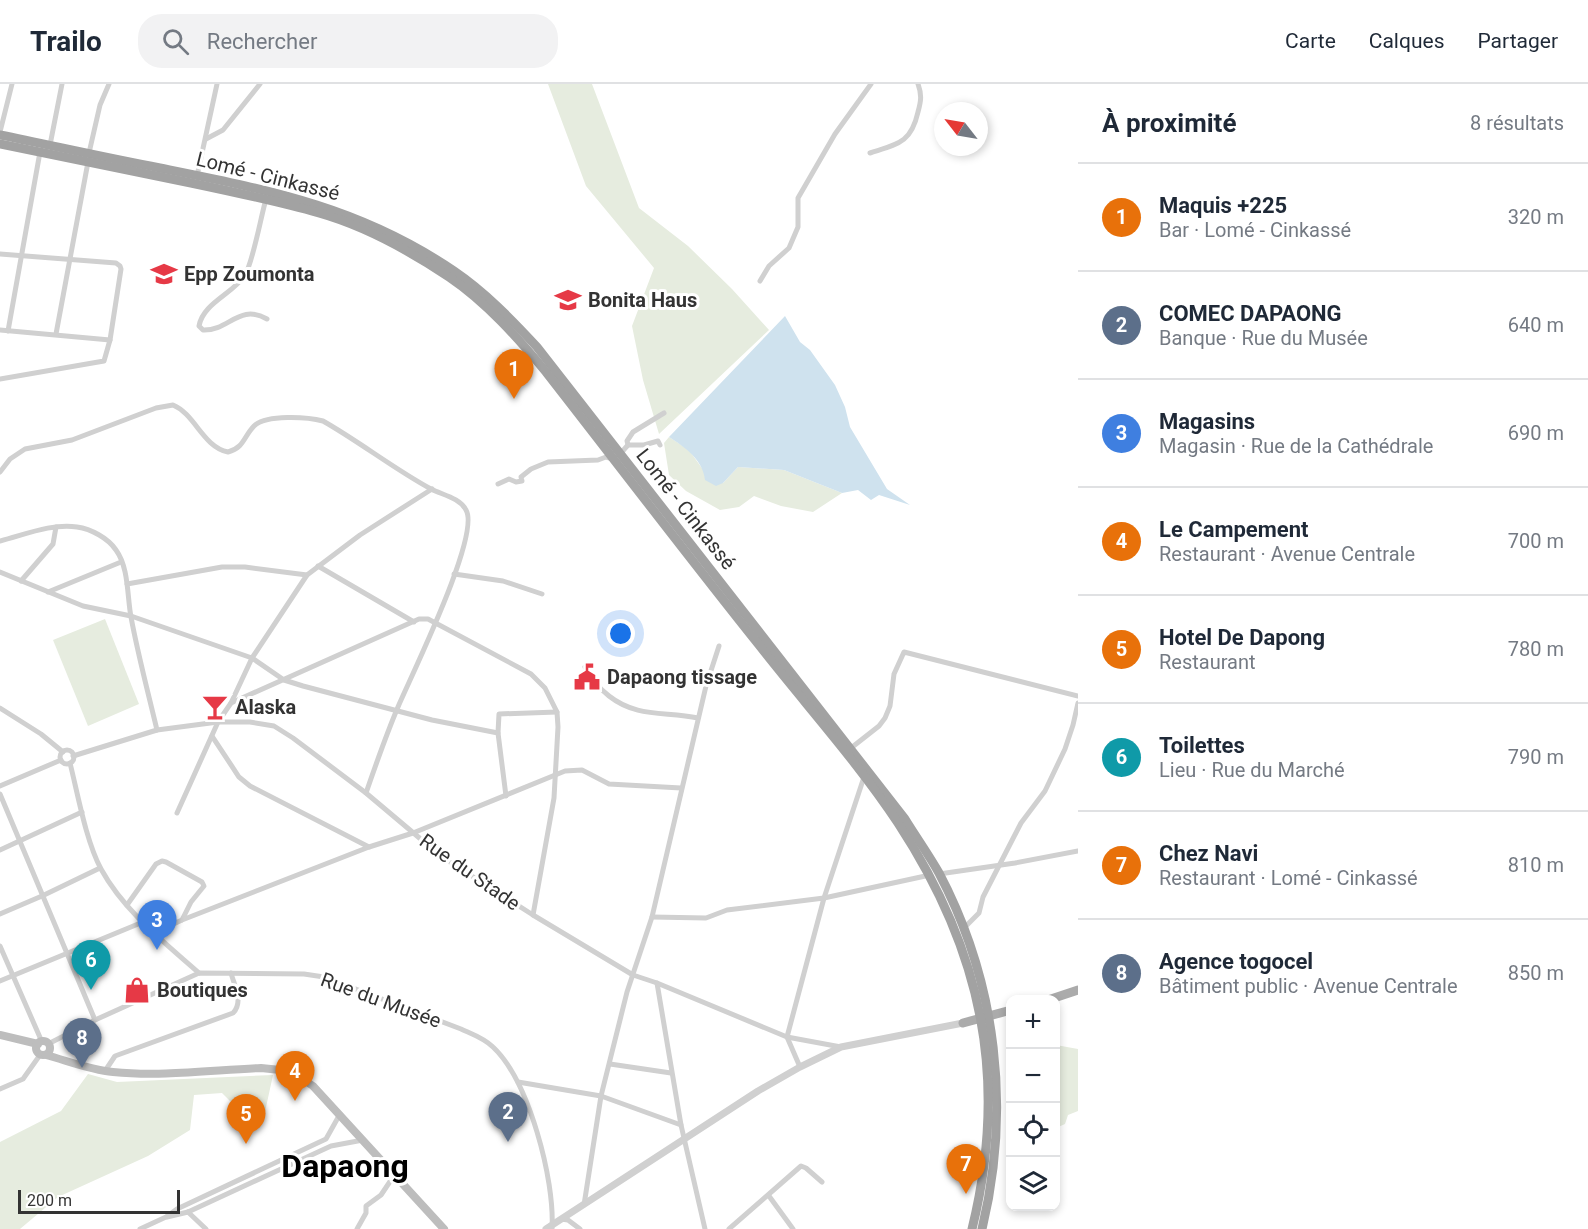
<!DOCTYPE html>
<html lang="fr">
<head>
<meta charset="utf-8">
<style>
  body { margin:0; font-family:Roboto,sans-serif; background:#f2f2f3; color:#1f2937 }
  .controls { position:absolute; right:18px; bottom:18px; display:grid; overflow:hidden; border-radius:12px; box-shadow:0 3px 9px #0003 }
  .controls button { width:54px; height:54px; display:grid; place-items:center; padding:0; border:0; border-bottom:2px solid #e0e1e3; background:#fff; color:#1f2937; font:30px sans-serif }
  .compass { position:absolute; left:934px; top:18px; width:54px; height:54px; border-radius:50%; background:#fff; box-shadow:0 3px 9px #0003; rotate:301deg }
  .scale { position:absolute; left:18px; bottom:15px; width:162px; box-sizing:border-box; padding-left:6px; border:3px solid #333; border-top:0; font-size:16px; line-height:21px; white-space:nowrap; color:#333; -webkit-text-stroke:4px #fff; paint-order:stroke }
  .you { position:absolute; left:621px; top:550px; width:21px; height:21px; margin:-15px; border:4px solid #fff; border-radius:50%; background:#1a73e8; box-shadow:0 0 0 9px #1a73e833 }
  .badge { display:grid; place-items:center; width:39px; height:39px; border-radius:50%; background:#b45309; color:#fff; font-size:20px; font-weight:700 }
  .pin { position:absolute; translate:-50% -50px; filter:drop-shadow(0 2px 3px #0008) }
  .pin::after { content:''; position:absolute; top:32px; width:21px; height:18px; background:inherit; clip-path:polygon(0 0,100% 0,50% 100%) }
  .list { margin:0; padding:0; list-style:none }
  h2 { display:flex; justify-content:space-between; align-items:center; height:78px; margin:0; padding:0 24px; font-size:26px }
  h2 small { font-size:20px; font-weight:400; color:#747a83 }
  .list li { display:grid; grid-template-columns:39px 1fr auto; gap:18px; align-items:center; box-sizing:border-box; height:108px; padding:0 24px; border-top:2px solid #e0e1e3 }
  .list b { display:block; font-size:22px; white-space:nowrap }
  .list p { margin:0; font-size:20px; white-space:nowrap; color:#747a83 }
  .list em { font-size:20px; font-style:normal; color:#747a83 }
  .icon { flex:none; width:33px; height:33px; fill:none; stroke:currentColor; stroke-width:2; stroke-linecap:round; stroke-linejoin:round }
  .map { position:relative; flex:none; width:1078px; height:1145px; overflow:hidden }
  header { display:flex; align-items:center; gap:36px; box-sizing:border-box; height:84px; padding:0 30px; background:#fff; border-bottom:2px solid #e0e1e3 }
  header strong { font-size:28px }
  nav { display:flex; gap:33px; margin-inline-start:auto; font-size:21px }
  .search { width:420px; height:54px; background:#f2f2f3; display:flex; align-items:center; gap:15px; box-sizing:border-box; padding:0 21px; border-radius:24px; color:#747a83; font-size:22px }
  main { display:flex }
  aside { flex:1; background:#fff }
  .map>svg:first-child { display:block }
</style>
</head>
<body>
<header>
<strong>Trailo</strong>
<div class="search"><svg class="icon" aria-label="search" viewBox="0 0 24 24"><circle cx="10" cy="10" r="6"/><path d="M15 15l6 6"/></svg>Rechercher</div>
<nav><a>Carte</a><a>Calques</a><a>Partager</a></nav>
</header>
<main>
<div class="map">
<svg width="1078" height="1145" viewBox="0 0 1078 1145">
  <rect width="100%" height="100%" fill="#fff"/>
  <g fill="#e6ecdf">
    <polygon points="548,0 592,0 639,124 688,162 732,205 769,246 659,350 643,296 632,242 654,184 586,102"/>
    <polygon points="669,353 689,366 704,387 723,399 738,383 784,386 842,409 813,428 781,422 754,412 739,423 720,426 686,407 669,391 664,359"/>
    <polygon points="105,535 139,620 88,642 53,556"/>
    <polygon points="1056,961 1078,965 1078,1027 1068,1031 1065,1040 1056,1044"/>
    <polygon points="88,990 117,998 273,991 263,1037 243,1030 222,1009 194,1011 190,1046 148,1072 58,1113 20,1145 0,1145 0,1058 61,1027"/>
  </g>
  <path fill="#cfe2ee" d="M785 232 800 258 810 266 835 301 845 323 850 343 887 405 910 421 879 411 871 416 858 406 842 409 784 386 738 383 723 399 716 402 705 396C703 376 685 363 669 353Z"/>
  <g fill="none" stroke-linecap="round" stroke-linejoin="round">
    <g stroke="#d0d0d0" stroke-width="5">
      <polyline points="0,48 12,0"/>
      <polyline points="206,55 223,46 260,0"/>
      <polyline points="50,61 62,0"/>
      <polyline points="89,69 100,21 109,0"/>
      <path d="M870 69C898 60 911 59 918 28 921 17 922 11 918 0"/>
      <polyline points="197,92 217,0"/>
      <path d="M266 115C261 132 253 178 245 191 233 210 203 219 199 242L203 246C229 247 239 219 267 235"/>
      <polyline points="0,170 116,179 120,182 121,185 110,256 104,277 0,295"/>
      <polyline points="760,197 769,182 789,164 798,143 798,114 835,50 871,0"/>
      <polyline points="0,246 110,256"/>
      <polyline points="8,247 40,68"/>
      <polyline points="56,250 88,78"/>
      <polyline points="628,361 627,357 633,348 664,329"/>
      <polyline points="620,370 628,361 644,361 658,357 660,361"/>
      <path d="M0 388 10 375 25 365 72 356 156 324 173 321C195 330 203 363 228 368 244 364 244 352 254 342 266 330 308 333 323 337 360 358 394 385 431 405 443 411 460 414 466 426 481 451 411 592 398 623 386 651 376 680 366 709"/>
      <polyline points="498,400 509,395 516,398 522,397 521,393 531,385 548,378 598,376 606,373 613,375"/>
      <path d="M0 457C24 451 52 439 77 443 91 445 108 454 116 466 129 484 127 512 131 533 138 571 148 608 157 646"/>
      <polyline points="318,482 414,538"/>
      <polyline points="0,488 83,522 131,532 252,574 284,596 303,602 432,636 498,649 506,712"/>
      <polyline points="454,490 503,497 542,510"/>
      <polyline points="21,497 53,460 56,443"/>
      <polyline points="127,500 222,483 245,483 307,491"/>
      <polyline points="48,508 121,478"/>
      <path d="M585 583C592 596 598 603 609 612 637 634 665 627 698 634"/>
      <polyline points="231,619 252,574 307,491 360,451 432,405"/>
      <polyline points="0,624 41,650 63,668"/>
      <polyline points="498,649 499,630 557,628"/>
      <polyline points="212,652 239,693 250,702 369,763"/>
      <polyline points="851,664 879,642 885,634 890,622 894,590 904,568 1078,612"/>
      <circle cx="67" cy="673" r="7"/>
      <polyline points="73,672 157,646 218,638 250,638 274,642 293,654 366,709 442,773 533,831 633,891 657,899 787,953 841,963"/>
      <path d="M70 679C78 711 86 757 101 785 124 827 164 858 199 889"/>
      <polyline points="0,702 61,676"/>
      <polyline points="0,710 95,936"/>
      <polyline points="177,729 218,638 231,619 419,535 428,535 531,590 545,604 557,628 558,643 554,714 533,831"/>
      <polyline points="0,766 82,728"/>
      <polyline points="939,790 1015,779 1078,767"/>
      <polyline points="127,821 156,780 162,777 166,778 202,798 204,802 191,818 182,836"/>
      <polyline points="0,830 42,812 100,784"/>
      <polyline points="652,833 706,834 727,826 824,814 930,791"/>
      <polyline points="963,845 979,829 983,813 1021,739 1045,707 1065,665 1073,641 1078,619"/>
      <polyline points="154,849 182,836 369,763 413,749 565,687 582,686 609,700 681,704"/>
      <polyline points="0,862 42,958"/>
      <polyline points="0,897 143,838"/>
      <polyline points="657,899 681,1041 705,1145"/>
      <path d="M48 960 95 936 199 889 304 890 324 893 461 945C472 950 484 954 493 963 529 997 555 1096 552 1145"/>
      <polyline points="610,980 671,989"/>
      <polyline points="800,983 787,953 824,814 864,693"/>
      <path d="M105 987 115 972 233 929C244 918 234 901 231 889"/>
      <polyline points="518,998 601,1012 681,1041"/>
      <polyline points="0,1005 23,995 40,971"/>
      <polyline points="769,1112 793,1145"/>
      <polyline points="584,1121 601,1012 627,908 652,833 706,602 719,562"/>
      <polyline points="188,1128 206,1145"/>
      <polyline points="167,1133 188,1128 331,1062 363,1056"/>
      <polyline points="561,1135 568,1136 580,1145"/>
      <polyline points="140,1145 166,1133 177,1125 326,1055 340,1030"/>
      <polyline points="357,1145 366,1129 366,1122 381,1111 391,1096 402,1100"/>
      <polyline points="729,1145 801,1082 806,1084 822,1098"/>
    </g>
    <polyline stroke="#d0d0d0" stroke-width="7" points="546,1145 758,1007 800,983 841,963 963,939"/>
    <g stroke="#bdbdbd" stroke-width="8">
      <polyline points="0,951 38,960"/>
      <circle cx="43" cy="964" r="7"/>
      <path d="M46 971C68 977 90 986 113 988 162 993 213 986 261 984L290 987 313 1002 444 1145"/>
    </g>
    <g stroke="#ababab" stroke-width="9">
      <polyline points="1048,916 1078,906"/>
      <polyline points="963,939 1011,926"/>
    </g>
    <g stroke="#a2a2a2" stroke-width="9">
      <path d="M0 51C54 62 107 74 160 84 269 106 360 123 454 187 485 208 512 236 537 263L905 735C916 753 929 771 939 789 997 899 1011 1025 982 1145"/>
      <path d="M0 60C64 73 128 86 191 99 234 108 277 117 319 129 365 142 410 167 449 193 486 218 518 254 546 288 617 379 687 471 759 561 805 620 857 677 898 739 982 867 1009 995 972 1145"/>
    </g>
  </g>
  <defs>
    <g id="school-bare" transform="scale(2.07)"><path d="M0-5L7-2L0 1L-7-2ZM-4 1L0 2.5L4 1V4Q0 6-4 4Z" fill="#e63946" stroke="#fff" stroke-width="2.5" paint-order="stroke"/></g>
    <g id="civic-bare" transform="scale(2.07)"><path d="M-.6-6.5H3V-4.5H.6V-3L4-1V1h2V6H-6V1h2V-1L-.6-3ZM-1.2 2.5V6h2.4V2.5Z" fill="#e63946" stroke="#fff" stroke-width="2.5" paint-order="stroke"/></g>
    <g id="bar-bare" transform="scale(2.07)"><path d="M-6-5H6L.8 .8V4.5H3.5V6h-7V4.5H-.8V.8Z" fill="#e63946" stroke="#fff" stroke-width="2.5" paint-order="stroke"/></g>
    <g id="shop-bare" transform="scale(2.07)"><path d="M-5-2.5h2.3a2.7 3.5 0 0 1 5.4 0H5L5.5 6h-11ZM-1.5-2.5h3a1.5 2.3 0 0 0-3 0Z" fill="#e63946" stroke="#fff" stroke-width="2.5" paint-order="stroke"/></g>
  </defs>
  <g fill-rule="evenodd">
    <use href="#school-bare" x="164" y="190"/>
    <use href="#school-bare" x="568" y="216"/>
    <use href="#civic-bare" x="587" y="593"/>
    <use href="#bar-bare" x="215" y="623"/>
    <use href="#shop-bare" x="137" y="906"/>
  </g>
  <g text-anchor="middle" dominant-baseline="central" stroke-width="6" stroke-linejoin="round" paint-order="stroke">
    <g font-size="20" fill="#333" stroke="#fff">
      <text transform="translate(268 92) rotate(14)">Lomé - Cinkassé</text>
      <text transform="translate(686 425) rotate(52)">Lomé - Cinkassé</text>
      <text transform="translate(470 788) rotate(35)">Rue du Stade</text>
      <text transform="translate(381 916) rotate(20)">Rue du Musée</text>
    </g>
    <g font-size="20" font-weight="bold" fill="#333" stroke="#fff" text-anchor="start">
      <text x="184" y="190">Epp Zoumonta</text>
      <text x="588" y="216">Bonita Haus</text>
      <text x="607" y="593">Dapaong tissage</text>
      <text x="235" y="623">Alaska</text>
      <text x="157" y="906">Boutiques</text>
    </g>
    <g font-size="32" font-weight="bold" fill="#000" stroke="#fff">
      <text x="345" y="1082">Dapaong</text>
    </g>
  </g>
</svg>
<div class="controls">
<button>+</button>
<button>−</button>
<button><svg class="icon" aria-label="locate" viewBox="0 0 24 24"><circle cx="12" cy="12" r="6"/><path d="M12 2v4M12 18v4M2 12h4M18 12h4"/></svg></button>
<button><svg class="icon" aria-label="layers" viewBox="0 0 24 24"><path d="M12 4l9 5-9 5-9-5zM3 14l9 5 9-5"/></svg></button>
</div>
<svg class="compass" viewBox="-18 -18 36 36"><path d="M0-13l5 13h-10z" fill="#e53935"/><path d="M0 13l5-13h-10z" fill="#747a83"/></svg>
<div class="scale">200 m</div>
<div class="you"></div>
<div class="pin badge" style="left:514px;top:315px;background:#e8710a">1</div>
<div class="pin badge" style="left:508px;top:1058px;background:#5c6f8a">2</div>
<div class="pin badge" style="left:157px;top:866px;background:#3f7fe0">3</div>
<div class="pin badge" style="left:295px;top:1017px;background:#e8710a">4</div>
<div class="pin badge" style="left:246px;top:1060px;background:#e8710a">5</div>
<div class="pin badge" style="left:91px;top:906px;background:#0f9aa8">6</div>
<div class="pin badge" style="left:966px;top:1110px;background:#e8710a">7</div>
<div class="pin badge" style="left:82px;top:984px;background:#5c6f8a">8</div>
</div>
<aside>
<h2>À proximité<small>8 résultats</small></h2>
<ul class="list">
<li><span class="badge" style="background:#e8710a">1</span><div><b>Maquis +225</b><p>Bar · Lomé - Cinkassé</p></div><em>320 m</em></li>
<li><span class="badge" style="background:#5c6f8a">2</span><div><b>COMEC DAPAONG</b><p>Banque · Rue du Musée</p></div><em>640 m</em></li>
<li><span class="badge" style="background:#3f7fe0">3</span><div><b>Magasins</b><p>Magasin · Rue de la Cathédrale</p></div><em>690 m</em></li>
<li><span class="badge" style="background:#e8710a">4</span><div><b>Le Campement</b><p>Restaurant · Avenue Centrale</p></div><em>700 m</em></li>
<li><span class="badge" style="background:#e8710a">5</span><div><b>Hotel De Dapong</b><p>Restaurant</p></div><em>780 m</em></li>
<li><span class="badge" style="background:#0f9aa8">6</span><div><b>Toilettes</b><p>Lieu · Rue du Marché</p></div><em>790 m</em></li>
<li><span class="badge" style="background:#e8710a">7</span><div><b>Chez Navi</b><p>Restaurant · Lomé - Cinkassé</p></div><em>810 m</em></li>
<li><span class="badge" style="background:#5c6f8a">8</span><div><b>Agence togocel</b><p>Bâtiment public · Avenue Centrale</p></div><em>850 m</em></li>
</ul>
</aside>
</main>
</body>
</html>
